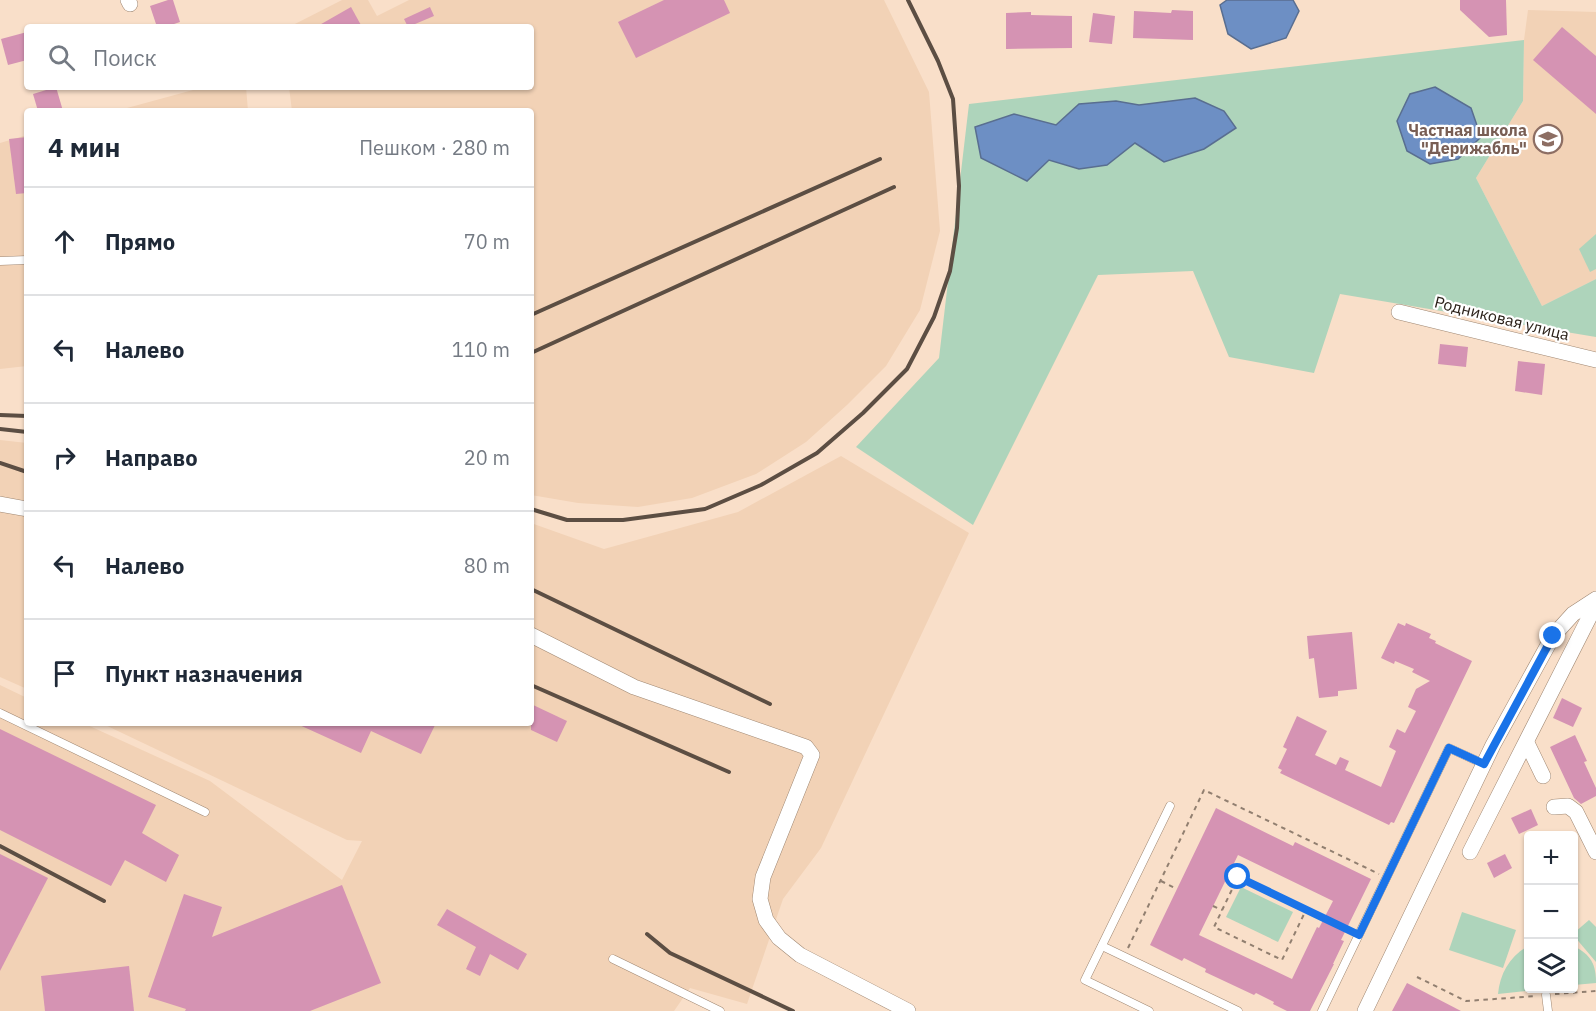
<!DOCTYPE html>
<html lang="ru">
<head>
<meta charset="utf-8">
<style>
  body { margin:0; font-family:"IBM Plex Sans",sans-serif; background:#f6f6f7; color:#1f2937 }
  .controls { position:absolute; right:18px; bottom:18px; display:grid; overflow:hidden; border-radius:6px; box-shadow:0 2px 4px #0004 }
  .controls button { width:54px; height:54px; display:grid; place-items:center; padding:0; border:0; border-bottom:2px solid #e0e1e3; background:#fff; color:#1f2937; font:30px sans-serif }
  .stop { position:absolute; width:18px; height:18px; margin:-14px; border:4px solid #1a73e8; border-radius:50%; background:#fff }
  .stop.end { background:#1a73e8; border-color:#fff; box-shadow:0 2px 6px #0008 }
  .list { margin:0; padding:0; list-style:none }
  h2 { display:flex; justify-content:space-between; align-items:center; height:78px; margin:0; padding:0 24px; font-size:26px }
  h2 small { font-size:20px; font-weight:400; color:#747a83 }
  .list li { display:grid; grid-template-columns:39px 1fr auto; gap:18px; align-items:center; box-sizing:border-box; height:108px; padding:0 24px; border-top:2px solid #e0e1e3 }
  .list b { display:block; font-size:22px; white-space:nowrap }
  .list em { font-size:20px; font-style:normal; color:#747a83 }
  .icon { flex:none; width:33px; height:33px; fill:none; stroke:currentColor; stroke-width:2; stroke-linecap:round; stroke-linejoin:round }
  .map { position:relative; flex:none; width:1596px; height:1011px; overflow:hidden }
  .search { position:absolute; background:#fff; box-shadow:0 2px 4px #0004; left:24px; top:24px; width:510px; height:66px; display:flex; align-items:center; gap:15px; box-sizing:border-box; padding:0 21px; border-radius:6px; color:#747a83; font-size:22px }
  .panel { position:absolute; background:#fff; box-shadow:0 2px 4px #0004; left:24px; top:108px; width:510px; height:618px; border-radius:6px }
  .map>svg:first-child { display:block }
</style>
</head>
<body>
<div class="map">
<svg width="1596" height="1011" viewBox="0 0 1596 1011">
  <rect width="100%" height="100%" fill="#f9dfc9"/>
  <g fill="#f2d2b6">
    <polygon points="342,0 368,0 377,16 409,0 884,0 929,92 940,231 920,310 886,366 847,405 806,442 756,474 692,498 638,507 578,503 531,495 531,111 292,111 289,87 531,87 531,27 289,27"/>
    <polygon points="1528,10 1596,12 1596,279 1542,306 1476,178 1523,101 1524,40"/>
    <polygon points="204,87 246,87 248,111 116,111"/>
    <polygon points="27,135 27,366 0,369 0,143"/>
    <polygon points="0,440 27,443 27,689 0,677"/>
    <polygon points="841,456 969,533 821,848 783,899 747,1004 690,988 674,1011 0,1011 0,685 27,698 27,723 83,723 210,781 342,880 362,841 347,840 101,723 531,723 531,523 604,549 738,512"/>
  </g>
  <g fill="#aed4bb">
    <polygon points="1524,40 1523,101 1476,178 1542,306 1596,279 1596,337 1340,294 1314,373 1229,357 1193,271 1098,275 973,525 856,447 939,358 969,104"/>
    <polygon points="1596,234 1596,269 1590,272 1579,249"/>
    <polygon points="1241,887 1293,912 1278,942 1226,917"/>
    <polygon points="1462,912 1516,930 1503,968 1449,950"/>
    <polygon points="1589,920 1596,927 1596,962 1574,936 1574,933"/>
    <path d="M1528 946V988L1544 989 1498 994C1500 973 1510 956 1528 946Z"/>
    <path d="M1574 946C1591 955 1596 964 1596 983L1574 985Z"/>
  </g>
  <g fill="#6d8fc4" stroke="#596e90" stroke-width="1.5">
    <polygon points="1227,0 1293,0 1299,11 1286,38 1251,49 1228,34 1220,5"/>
    <polygon points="1435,87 1471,108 1481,137 1458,159 1430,164 1407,151 1397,121 1410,94"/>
    <polygon points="1195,98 1224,111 1236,128 1204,149 1164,162 1135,143 1107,165 1079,169 1049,160 1027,181 981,158 975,127 1014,114 1056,125 1079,104 1116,101 1139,105"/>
  </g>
  <g fill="#d593b3" fill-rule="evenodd">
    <polygon points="168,0 173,0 180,22 165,27 157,27 150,6"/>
    <polygon points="664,0 724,0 730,13 636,58 618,22"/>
    <polygon points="1460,0 1506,0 1507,35 1489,37 1460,10"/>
    <polygon points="351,7 362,27 316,27"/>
    <polygon points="430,7 434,16 408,27 404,19"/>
    <polygon points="1172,10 1193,11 1193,40 1133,38 1134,11 1171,13"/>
    <polygon points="1031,12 1031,15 1072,16 1072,48 1006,49 1006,13"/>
    <polygon points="1093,13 1115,16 1112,44 1089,42"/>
    <polygon points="1562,27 1596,56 1596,114 1533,60"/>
    <polygon points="27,32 27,60 8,65 1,39"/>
    <polygon points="56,87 63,111 38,111 33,94"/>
    <polygon points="27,137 27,193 16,194 9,139"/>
    <polygon points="1440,344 1468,347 1466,367 1438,364"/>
    <polygon points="1518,361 1545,364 1542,395 1515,391"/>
    <polygon points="1398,623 1405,626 1406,623 1431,634 1429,638 1436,641 1435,643 1472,661 1394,823 1391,822 1389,825 1280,773 1282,770 1278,768 1287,749 1283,747 1297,716 1327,731 1315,755 1336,765 1340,757 1349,761 1345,770 1381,787 1396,751 1389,747 1397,729 1405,733 1416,711 1408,707 1416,689 1430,681 1412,672 1414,669 1395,661 1394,664 1381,658"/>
    <polygon points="1352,632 1357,689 1338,691 1338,696 1319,698 1314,658 1309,659 1307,636"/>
    <polygon points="1562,698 1582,708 1573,727 1553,718"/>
    <polygon points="531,704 567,721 557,742 531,730"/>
    <polygon points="295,723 436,723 421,754 371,731 361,753"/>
    <polygon points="0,729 156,805 142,833 179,855 166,882 125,860 111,886 0,830"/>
    <polygon points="1575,735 1587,761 1584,762 1596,788 1596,796 1581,804 1574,798 1550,747"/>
    <path d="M1216 808 1293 846 1295 842 1371 879 1341 940 1344 941 1333 964H1334L1310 1011H1287L1273 1004 1274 1002 1256 993 1254 995 1205 972 1206 969 1184 958 1182 961 1150 945ZM1238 855 1333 901 1319 928 1317 927 1292 979 1199 935Z"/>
    <polygon points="1531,809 1538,825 1519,834 1511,818"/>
    <polygon points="0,854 48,878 0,971"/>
    <polygon points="1505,854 1512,868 1494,878 1487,863"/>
    <polygon points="342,885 381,983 310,1011 185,1011 186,1009 148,997 184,894 222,907 212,937"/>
    <polygon points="447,909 527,954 518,970 490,954 480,976 466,969 476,947 437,925"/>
    <polygon points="129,966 134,1011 45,1011 41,976"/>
    <polygon points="1407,983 1461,1011 1392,1011"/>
  </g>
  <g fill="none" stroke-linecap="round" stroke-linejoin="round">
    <g stroke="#9f8772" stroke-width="9">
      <g id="service">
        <polyline points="0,261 27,260"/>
        <polyline points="0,713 205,812"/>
        <polyline points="1102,946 1238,1011"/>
        <polyline points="613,959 720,1011"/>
        <polyline points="1546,995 1548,1011"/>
        <polyline points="1149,1011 1085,980 1170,806"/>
        <polyline points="1322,1011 1449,748 1484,764"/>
      </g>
    </g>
    <g stroke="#9f8772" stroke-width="16">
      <g id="minor">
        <polyline points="128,0 130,4"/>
        <polyline points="1399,312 1596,360"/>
        <polyline points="0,504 27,509"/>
        <polyline points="531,635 634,687 806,747 812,755 763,877 760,899 766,920 779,938 800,955 908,1011"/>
        <polyline points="1527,743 1543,776"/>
        <polyline points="1554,807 1568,806 1576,812 1596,852"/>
        <polyline points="1470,852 1596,604"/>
        <polyline points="1365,1011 1493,745 1553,636 1573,614 1596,599"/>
      </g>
    </g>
    <g stroke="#917f70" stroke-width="2" stroke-dasharray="4.5 4.5" stroke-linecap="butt">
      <polyline points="1161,881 1177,889"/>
      <polyline points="1213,906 1222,910"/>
      <polyline points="1306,910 1238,877 1214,927 1282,960 1306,910 1351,931"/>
      <polyline points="1128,948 1204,790 1379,874"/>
      <polyline points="1417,977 1466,1001 1537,996"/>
      <polyline points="1555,994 1596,991"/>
    </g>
    <use href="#service" stroke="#fff" stroke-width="8"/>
    <use href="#minor" stroke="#fff" stroke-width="15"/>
    <g stroke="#5c4e43" stroke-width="4">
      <polyline points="531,315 880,159"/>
      <polyline points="531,353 894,187"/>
      <polyline points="0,415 27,416"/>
      <polyline points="0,429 27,432"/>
      <polyline points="0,463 27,472"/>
      <polyline points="531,509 567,520 623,520 705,509 761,485 817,453 863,413 907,369 934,317 950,271 957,228 959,186 953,99 938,61 908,0"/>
      <polyline points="531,589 770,704"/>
      <polyline points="531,685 729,772"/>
      <polyline points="0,846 104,901"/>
      <polyline points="647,934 670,953 793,1011"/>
    </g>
  </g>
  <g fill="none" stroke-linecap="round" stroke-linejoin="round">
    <polyline stroke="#1a73e8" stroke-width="8" points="1238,877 1359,935 1449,748 1484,764 1553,636"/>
  </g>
  <defs>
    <g id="school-ring" transform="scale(1.5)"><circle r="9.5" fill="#fff" stroke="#8d6e63" stroke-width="1.5"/><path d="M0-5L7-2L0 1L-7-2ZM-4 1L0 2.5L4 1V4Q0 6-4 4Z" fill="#8d6e63"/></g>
  </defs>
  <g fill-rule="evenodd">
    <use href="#school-ring" x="1548" y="139"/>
  </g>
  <g text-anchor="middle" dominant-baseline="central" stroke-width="4.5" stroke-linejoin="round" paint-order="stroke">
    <g font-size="16" font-weight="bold" fill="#785e54" stroke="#fff" text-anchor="end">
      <text x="1527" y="130">Частная школа<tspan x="1527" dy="18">"Дерижабль"</tspan></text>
    </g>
    <g font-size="16" fill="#2a2018" stroke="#fff">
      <text transform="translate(1502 318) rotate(14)">Родниковая улица</text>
    </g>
  </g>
</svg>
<div class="controls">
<button>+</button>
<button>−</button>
<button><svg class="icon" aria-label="layers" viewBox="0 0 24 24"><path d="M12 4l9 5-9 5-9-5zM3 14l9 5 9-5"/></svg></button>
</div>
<div class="stop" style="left:1238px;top:877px"></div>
<div class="stop end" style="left:1553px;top:636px"></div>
<div class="search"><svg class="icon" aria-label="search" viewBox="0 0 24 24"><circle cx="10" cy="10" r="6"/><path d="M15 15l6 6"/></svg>Поиск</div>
<section class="panel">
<h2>4 мин<small>Пешком · 280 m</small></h2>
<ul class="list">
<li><svg class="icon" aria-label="ahead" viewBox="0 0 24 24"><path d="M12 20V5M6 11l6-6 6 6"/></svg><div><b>Прямо</b></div><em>70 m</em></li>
<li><svg class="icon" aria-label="left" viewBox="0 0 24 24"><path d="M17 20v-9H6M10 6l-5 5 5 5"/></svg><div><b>Налево</b></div><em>110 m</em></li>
<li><svg class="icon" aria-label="right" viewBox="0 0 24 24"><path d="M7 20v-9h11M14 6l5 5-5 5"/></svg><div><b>Направо</b></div><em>20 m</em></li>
<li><svg class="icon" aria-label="left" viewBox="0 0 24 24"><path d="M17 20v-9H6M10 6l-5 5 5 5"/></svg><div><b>Налево</b></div><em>80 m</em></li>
<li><svg class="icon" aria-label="arrive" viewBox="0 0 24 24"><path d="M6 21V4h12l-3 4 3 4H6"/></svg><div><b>Пункт назначения</b></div></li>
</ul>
</section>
</div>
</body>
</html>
